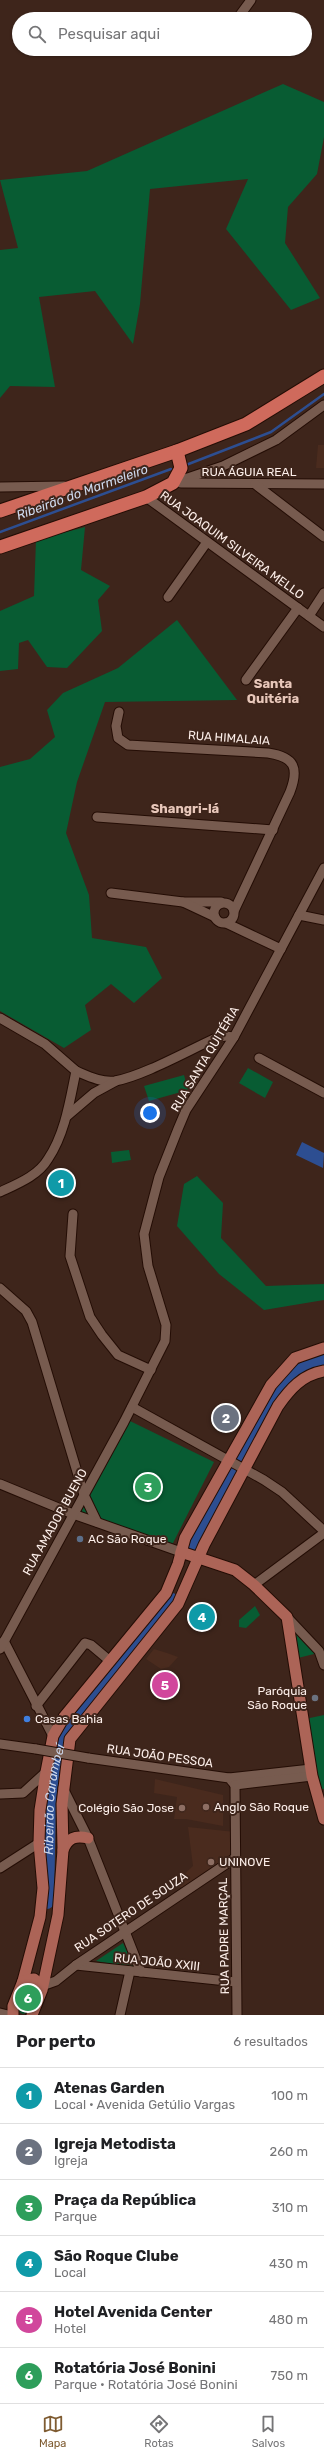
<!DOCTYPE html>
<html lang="pt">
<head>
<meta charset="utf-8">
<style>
  body { margin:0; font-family:Rubik,sans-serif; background:#f2f2f2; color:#202124 }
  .you { position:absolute; left:150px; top:1113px; width:14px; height:14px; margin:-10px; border:3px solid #fff; border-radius:50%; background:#1a73e8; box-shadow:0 0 0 6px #1a73e833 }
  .badge { display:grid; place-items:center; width:26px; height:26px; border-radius:50%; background:#7f5c32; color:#fff; font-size:13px; font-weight:700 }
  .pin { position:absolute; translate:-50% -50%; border:2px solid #fff; box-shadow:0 1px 4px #0006 }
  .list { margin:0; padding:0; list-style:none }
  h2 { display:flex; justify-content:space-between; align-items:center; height:52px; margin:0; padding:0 16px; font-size:17px }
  h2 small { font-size:13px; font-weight:400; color:#757577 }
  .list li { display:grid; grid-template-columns:26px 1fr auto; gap:12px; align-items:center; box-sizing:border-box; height:56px; padding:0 16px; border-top:1px solid #e0e0e0 }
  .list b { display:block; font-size:15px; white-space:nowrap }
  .list p { margin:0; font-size:13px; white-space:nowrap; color:#757577 }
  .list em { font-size:13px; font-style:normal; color:#757577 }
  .icon { flex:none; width:22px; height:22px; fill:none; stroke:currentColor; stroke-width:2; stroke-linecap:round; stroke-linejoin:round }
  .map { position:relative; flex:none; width:324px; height:2015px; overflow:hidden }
  .search { position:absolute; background:#fff; box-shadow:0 1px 3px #0004; left:12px; right:12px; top:12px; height:44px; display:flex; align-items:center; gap:10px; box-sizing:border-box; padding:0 14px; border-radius:22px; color:#757577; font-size:15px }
  .sheet { height:388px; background:#fff }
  nav { display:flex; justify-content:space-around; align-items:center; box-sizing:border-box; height:56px; border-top:1px solid #e0e0e0; background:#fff; font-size:11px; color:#757577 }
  nav a { display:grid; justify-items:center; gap:2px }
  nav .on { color:#7f5c32 }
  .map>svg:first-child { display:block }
</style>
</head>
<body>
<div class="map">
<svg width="324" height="2015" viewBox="0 0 324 2015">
  <rect width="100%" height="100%" fill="#3e251b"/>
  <g fill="#4a2b1e">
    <polygon points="318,445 324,445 324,468 316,468"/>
    <polygon points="154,1649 167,1653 178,1657 169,1667 161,1669 146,1659"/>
    <polygon points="155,1779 223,1795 223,1826 186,1819 174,1819 177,1797 154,1793"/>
    <polygon points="188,1827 235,1832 235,1858 188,1889 173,1885 193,1866"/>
  </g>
  <g fill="#085c33">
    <polygon points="283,84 324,102 324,137 317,174 288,207 285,243 320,298 291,310 226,229 248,179 150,189 140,304 133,344 95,291 39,297 55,387 10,386 0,398 0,250 18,248 0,180 87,171"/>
    <polygon points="85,527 81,570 110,586 98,600 102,631 67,668 47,667 28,640 19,643 18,669 0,671 0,611 34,596 36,540"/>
    <polygon points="177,620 237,700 105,702 77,782 66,833 89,895 92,938 146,947 162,978 134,1003 111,984 85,1005 91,1030 64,1048 0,1011 0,767 30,759 55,737 47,710 63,693 118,668"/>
    <polygon points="248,1068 273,1082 265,1098 239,1083"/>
    <polygon points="184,1075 188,1090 149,1101 144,1086"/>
    <polygon points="129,1150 131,1160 112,1163 111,1152"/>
    <polygon points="197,1176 223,1203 221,1238 266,1286 324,1284 324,1300 264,1310 219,1274 177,1226 184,1184"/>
    <polygon points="130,1421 214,1462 172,1545 81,1512"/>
    <polygon points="255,1606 260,1615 246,1628 239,1627 239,1620"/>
    <polygon points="289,1623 318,1653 294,1659"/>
    <polygon points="324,1715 324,1789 318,1790 305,1719"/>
    <polygon points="123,1943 135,1968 96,1961"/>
    <polygon points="28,1985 36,1987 28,2012 23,2014 19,2012 19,2006"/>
  </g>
  <polygon fill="#2d4e91" points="302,1142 324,1153 323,1168 296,1155"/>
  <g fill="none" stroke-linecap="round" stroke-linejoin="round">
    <g stroke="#2d4e91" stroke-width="2.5">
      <polyline points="186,465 271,432 324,394"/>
      <polyline points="0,532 171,469"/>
    </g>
    <g stroke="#2d4e91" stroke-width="14">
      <path d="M241 1455C261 1419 279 1371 324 1361"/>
      <polyline points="193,1544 231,1475"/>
      <path id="s1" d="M47 1902 49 1800 53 1769 62 1737 172 1600"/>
    </g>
    <g stroke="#240d05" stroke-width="11">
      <g id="minor">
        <polyline points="240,15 251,0"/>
        <polyline points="173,483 223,466 276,440 324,405"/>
        <polyline points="181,483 324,484"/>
        <polyline points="255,484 324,537"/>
        <polyline points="0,487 64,486"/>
        <polyline points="146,497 324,627"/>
        <polyline points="168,597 207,542"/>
        <polyline points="309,616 324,593"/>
        <polyline points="246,680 298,608"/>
        <path d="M119 712 116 726 118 738 128 745 268 753C295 757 299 768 290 792L234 911"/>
        <polyline points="97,817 273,830"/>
        <polyline points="111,893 183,902 221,902"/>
        <polyline points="183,902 215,917"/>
        <circle cx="224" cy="913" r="10"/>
        <polyline points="299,915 324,920"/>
        <polyline points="226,923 281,949"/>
        <path d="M0 1018 45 1044 76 1071C70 1100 65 1134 48 1159 38 1176 17 1184 0 1192"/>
        <polyline points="259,1058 324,1093"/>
        <path d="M76 1071C88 1076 102 1083 115 1081 143 1076 189 1050 216 1038L225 1036 234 1037"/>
        <polyline points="67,1116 94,1093 116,1081"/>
        <polyline points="73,1214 70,1256 90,1317 102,1335 118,1355 151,1370"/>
        <polyline points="0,1288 26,1311 32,1322 84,1495 97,1522"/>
        <polyline points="132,1407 264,1480 282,1492 324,1531"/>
        <polyline points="0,1484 73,1514 181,1552"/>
        <polyline points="254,1585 324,1533"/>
        <polyline points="287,1617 319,1651 324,1665"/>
        <polyline points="4,1641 53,1736"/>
        <polyline points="0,1649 124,1422 165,1341 166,1325 148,1266 144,1234 159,1177 178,1129 186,1110 234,1037 324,868"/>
        <polyline points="36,1706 85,1643 91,1645 110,1661"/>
        <polyline points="0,1744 36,1749"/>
        <polyline points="88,1758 229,1778 235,1785"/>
        <polyline points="229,1778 311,1769"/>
        <polyline points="235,1785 237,2015"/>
        <polyline points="235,1785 312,1776"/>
        <polyline points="63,1788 88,1838 141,1972"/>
        <polyline points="0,1794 23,1793 46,1772"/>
        <polyline points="0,1868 39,1843"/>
        <polyline points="76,1965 236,1982"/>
        <polyline points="42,1986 56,1981 76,1965 235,1858"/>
        <polyline points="0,2013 8,2015"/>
        <polyline points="120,2015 130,1971"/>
      </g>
    </g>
    <g stroke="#240d05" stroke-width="13">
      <g id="major">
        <polyline points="181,1552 235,1570 254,1585 287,1617 312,1776 324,1819"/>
        <path d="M63 1850C68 1838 75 1835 88 1838"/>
        <polyline points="23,1981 40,1917 43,1888 39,1843 40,1810 46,1772 53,1736 64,1717 166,1593 178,1564 185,1538 271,1385 295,1358 324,1348"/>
        <polyline points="13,2015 13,2006 23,1981 34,1979 42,1986"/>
        <path d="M32 2015 42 1990 58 1915 63 1850 62 1804 70 1739 178 1604 204 1545 278 1406C290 1389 302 1375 324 1371"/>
      </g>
    </g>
    <g stroke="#240d05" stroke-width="15">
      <g id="highway">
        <polyline points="0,511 177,451 246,424 324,376"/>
        <polyline points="0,547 146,497 173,483 181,468 177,451"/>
      </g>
    </g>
    <use href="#minor" stroke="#775b4f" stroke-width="9"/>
    <use href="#major" stroke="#ac6457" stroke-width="11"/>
    <use href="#highway" stroke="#cf6a5c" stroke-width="13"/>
    <g stroke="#240d05" stroke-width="11" stroke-linecap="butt">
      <polyline id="minor-bridge" points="36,1749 88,1758"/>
    </g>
    <use href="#minor-bridge" stroke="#775b4f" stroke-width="9"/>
  </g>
  <circle fill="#5c6f8a" stroke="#3e251b" stroke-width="1.5" cx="80" cy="1539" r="4"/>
  <circle fill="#6b7280" stroke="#3e251b" stroke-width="1.5" cx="315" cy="1698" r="4"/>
  <circle fill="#3f7fe0" stroke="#3e251b" stroke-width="1.5" cx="27" cy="1719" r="4"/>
  <g fill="#8d6e63" stroke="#3e251b" stroke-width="1.5">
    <circle cx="206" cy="1807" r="4"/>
    <circle cx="182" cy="1808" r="4"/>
    <circle cx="211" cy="1862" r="4"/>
  </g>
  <g text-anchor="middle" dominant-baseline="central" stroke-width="4" stroke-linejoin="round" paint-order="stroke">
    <g font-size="12" fill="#fdefea" stroke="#3e251b">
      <text x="249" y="472">RUA ÁGUIA REAL</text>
      <text transform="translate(232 545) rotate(36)">RUA JOAQUIM SILVEIRA MELLO</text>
      <text transform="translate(229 738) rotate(4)">RUA HIMALAIA</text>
      <text transform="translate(205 1059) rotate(-59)">RUA SANTA QUITÉRIA</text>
      <text transform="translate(55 1522) rotate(-61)">RUA AMADOR BUENO</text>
      <text transform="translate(160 1756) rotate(8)">RUA JOÃO PESSOA</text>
      <text transform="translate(131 1912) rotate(-34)">RUA SOTERO DE SOUZA</text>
      <text transform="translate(224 1936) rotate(-91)">RUA PADRE MARÇAL</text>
      <text transform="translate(157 1962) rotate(6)">RUA JOÃO XXIII</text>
    </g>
    <g font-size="12" fill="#fdefea" stroke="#3e251b" text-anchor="start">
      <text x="88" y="1539">AC São Roque</text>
      <text x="307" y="1691" text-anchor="end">Paróquia<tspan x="307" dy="14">São Roque</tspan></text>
      <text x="35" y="1719">Casas Bahia</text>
      <text x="214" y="1807">Anglo São Roque</text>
      <text x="174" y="1808" text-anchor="end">Colégio São Jose</text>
      <text x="219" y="1862">UNINOVE</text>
    </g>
    <g font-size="13" font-style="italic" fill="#cdd8ec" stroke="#3e251b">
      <text transform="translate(82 492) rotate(-20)">Ribeirão do Marmeleiro</text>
      <text stroke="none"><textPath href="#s1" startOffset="103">Ribeirão Carambeí</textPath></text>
    </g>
    <g font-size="13" font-weight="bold" fill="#e8c7ba" stroke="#3e251b">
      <text x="273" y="683">Santa<tspan x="273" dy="15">Quitéria</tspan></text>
      <text x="185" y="808">Shangri-lá</text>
    </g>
  </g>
</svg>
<div class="you"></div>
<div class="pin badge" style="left:61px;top:1183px;background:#0f9aa8">1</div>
<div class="pin badge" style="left:226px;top:1418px;background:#6b7280">2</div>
<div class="pin badge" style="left:148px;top:1487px;background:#2e9e5b">3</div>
<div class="pin badge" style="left:202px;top:1617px;background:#0f9aa8">4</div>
<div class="pin badge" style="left:165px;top:1685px;background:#d1479c">5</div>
<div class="pin badge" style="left:28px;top:1998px;background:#2e9e5b">6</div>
<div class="search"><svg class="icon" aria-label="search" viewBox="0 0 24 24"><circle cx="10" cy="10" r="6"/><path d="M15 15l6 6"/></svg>Pesquisar aqui</div>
</div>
<section class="sheet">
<h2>Por perto<small>6 resultados</small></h2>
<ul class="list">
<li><span class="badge" style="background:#0f9aa8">1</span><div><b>Atenas Garden</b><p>Local · Avenida Getúlio Vargas</p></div><em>100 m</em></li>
<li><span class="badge" style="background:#6b7280">2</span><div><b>Igreja Metodista</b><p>Igreja</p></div><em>260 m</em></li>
<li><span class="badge" style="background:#2e9e5b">3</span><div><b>Praça da República</b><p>Parque</p></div><em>310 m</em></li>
<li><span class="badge" style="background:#0f9aa8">4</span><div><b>São Roque Clube</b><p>Local</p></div><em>430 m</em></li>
<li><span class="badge" style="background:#d1479c">5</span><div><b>Hotel Avenida Center</b><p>Hotel</p></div><em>480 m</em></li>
<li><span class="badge" style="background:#2e9e5b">6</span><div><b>Rotatória José Bonini</b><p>Parque · Rotatória José Bonini</p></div><em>750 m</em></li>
</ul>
</section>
<nav>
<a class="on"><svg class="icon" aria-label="map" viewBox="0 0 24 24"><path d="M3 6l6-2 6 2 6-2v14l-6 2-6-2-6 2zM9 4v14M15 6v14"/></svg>Mapa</a>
<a><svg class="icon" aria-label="directions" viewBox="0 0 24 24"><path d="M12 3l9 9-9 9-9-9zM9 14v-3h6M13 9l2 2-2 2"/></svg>Rotas</a>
<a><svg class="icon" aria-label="saved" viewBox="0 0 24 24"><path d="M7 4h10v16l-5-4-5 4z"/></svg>Salvos</a>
</nav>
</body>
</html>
